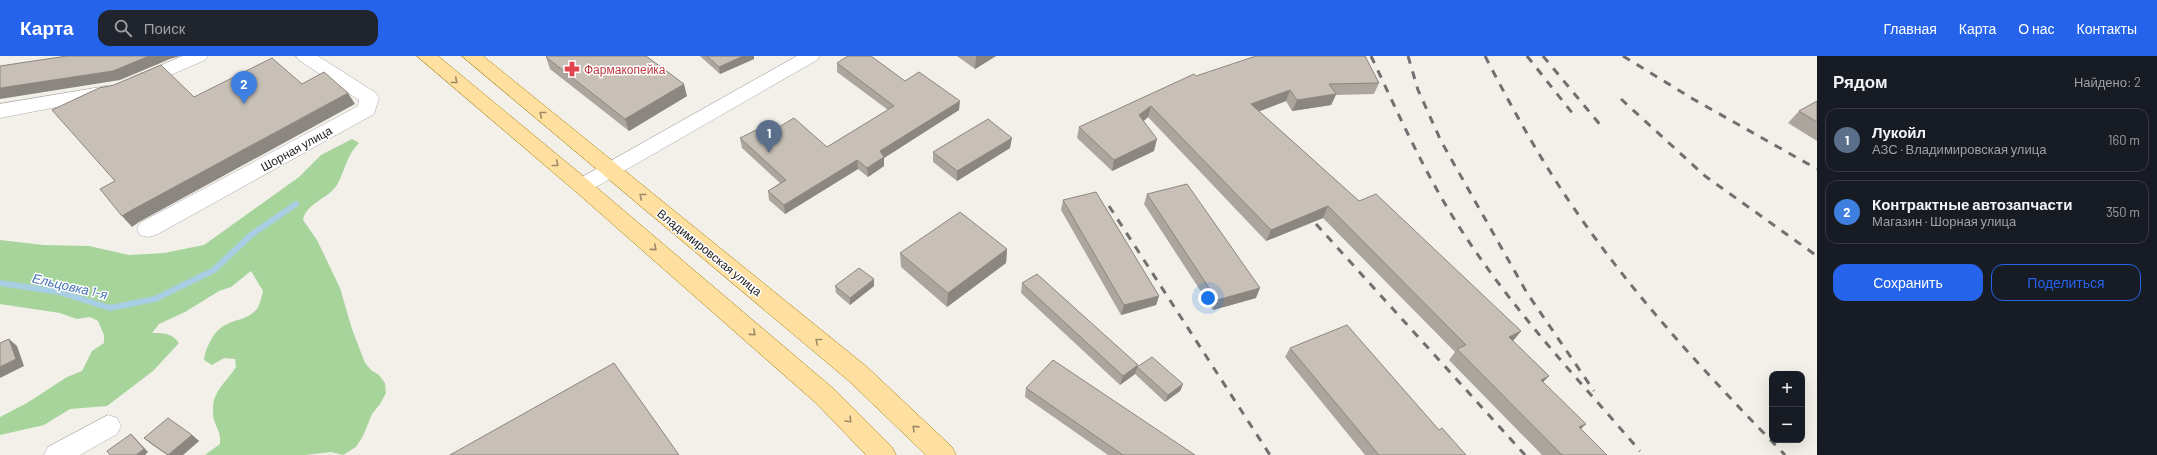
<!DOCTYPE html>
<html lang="ru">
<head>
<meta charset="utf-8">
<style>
  body { margin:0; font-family:Barlow,sans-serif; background:#20242c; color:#f1f3f6 }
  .controls { position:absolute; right:12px; bottom:12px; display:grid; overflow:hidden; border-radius:8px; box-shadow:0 4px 16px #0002 }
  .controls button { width:36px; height:36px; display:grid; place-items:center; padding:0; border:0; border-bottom:1px solid #363941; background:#171b24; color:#f1f3f6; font:20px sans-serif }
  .you { position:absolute; left:1208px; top:242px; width:14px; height:14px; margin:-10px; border:3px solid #fff; border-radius:50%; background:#1a73e8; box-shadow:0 0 0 6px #1a73e833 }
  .badge { display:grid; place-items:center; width:26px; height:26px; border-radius:50%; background:#2563eb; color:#fff; font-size:13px; font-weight:700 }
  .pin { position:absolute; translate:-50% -33px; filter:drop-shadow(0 1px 2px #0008) }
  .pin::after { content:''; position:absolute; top:21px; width:14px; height:12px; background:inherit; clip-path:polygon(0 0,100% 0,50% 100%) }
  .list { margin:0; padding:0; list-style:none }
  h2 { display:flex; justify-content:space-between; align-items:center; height:52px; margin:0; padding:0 16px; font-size:17px }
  h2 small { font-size:13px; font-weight:400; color:#9ea1a6 }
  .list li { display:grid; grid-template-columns:26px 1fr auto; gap:12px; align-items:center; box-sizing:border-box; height:64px; margin:0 8px 8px; padding:0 8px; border:1px solid #363941; border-radius:12px }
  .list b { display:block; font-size:15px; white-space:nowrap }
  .list p { margin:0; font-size:13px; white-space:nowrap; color:#9ea1a6 }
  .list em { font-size:13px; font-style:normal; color:#9ea1a6 }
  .actions { display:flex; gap:8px; padding:12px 16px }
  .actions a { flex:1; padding:9px 0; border:1px solid #2563eb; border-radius:12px; text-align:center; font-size:14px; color:#2563eb }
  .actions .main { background:#2563eb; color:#fff }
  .icon { flex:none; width:22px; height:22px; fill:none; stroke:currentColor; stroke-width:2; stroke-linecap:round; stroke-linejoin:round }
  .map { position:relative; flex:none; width:1817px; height:399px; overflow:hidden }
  header { display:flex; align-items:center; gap:24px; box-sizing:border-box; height:56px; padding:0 20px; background:#2563eb; color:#fff }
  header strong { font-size:19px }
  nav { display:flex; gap:22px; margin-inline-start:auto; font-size:14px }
  .search { width:280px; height:36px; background:#20242c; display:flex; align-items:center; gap:10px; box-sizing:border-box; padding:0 14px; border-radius:12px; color:#9ea1a6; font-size:15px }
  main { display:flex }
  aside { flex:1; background:#171b24 }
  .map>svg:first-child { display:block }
</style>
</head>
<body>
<header>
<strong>Карта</strong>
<div class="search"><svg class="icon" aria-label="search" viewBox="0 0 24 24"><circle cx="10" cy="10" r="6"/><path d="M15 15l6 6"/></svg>Поиск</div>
<nav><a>Главная</a><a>Карта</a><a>О нас</a><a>Контакты</a></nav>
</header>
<main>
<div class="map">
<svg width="1817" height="399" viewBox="0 0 1817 399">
  <rect width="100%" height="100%" fill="#f2f0e9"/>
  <path fill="#a6d49b" d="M352 83 359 87C346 100 345 115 337 129 328 143 306 147 303 164L317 184 340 232 352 273 365 307 371 314 379 319 385 327 386 337 380 348 372 358 363 380 356 391 343 399 331 396 305 399H205L220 388C221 376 217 374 214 364 209 337 223 331 236 311L235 303 224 302 212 309 204 304C205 296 207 291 211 284 224 260 243 269 257 253 260 248 262 240 263 235L251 215 231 231 219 235 185 256 159 268 152 277C164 277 172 277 179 287L153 315 107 350 70 353 44 369 0 379V361L27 347 67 321 82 315 92 295 104 287V279L98 265 90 261 77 263 60 257 0 248V184L43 189 89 190 129 199 164 197 204 189 299 121 321 99Z"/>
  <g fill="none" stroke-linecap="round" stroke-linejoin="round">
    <polyline stroke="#a7cee2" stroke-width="6" points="0,227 59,236 110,252 155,243 214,214 251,179 296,148"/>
    <g stroke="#a9a9a9" stroke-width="1">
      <g id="minor">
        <polygon points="183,0 208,0 205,4 145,30 138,32 131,30 129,26 131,22"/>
        <polygon points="296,0 318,0 376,37 379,42 374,58 156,179 148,181 140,179 137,173 140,167 358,50 359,44 299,4"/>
        <polygon points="797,0 820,0 817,4 589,135 582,137 575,135 572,130 575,125"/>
        <polygon points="107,30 114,32 117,36 114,40 0,62 0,48"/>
        <polygon points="108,359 117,362 121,370 117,378 80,399 44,399 48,391"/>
      </g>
    </g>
    <g stroke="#a07c00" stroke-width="1">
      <g id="major">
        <polygon points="417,0 438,0 589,125 835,334 892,391 896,399 866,399 817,348 575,135"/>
        <polygon points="462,0 483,0 867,311 952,391 956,399 926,399 849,325"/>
      </g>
    </g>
    <use href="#minor" fill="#fff" fill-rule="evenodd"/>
    <use href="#major" fill="#ffe0a1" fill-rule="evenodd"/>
    <g stroke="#707070" stroke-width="3" stroke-dasharray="8 8" stroke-linecap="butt">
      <path d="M1371 0C1398 57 1424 116 1458 169 1510 251 1577 322 1640 395"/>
      <polyline points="1408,0 1418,34 1441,85 1527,237 1594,335"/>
      <path d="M1485 0C1514 56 1544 110 1580 161 1640 247 1712 324 1785 399"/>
      <polyline points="1527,0 1573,58"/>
      <polyline points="1543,0 1602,71"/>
      <polyline points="1623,0 1693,43 1817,113"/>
      <polyline points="1621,43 1705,120 1817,200"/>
      <polyline points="1109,150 1270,399"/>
      <polyline points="1316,168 1525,399"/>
    </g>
  </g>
  <g fill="#aca59d">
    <polygon points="700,0 754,0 754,3 720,18"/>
    <polygon points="957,0 996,0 975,13"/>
    <polygon points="546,1 687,40 629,75 550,13"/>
    <polygon points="837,7 905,25 959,54 884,102 884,110 868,121 858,113 785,158 769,144 768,135 780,127 742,92 740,82 767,78 827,91 888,54 837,16"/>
    <polygon points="1196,20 1379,27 1374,38 1336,39 1331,49 1292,55 1286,45 1259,55 1359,145 1521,275 1513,285 1549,320 1543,326 1581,373 1607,399 1542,399 1449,304 1455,296 1323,162 1266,185 1148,61 1144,65 1154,95 1112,115 1077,82 1079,71"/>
    <polygon points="1817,45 1817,85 1788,67 1799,55"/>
    <polygon points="1010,92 957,125 933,106 933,96"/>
    <polygon points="1147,138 1256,242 1213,254 1144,148"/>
    <polygon points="1063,144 1159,240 1156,249 1121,259 1061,154"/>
    <polygon points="1007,193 1006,207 947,251 901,211 900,197"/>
    <polygon points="1022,227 1138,309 1137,311 1183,328 1180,335 1165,346 1135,318 1120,329 1021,237"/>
    <polygon points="835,230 874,230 850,249 836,237"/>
    <polygon points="1290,292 1439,374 1466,399 1365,399 1285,301"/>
    <polygon points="1026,332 1195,399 1108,399 1025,341"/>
    <polygon points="192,379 199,385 183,399 167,399 151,388 144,382"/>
  </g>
  <g fill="#8c8680">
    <polygon points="149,0 180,0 170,3 120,24 0,43 0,32"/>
    <polygon points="743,0 754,0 754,3 720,18 719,11"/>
    <polygon points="976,0 996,0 975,13"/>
    <polygon points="684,28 687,40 629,75 625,63"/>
    <polygon points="1290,34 1286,45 1247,60 1251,48"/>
    <polygon points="348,37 355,48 139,166 132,171 122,160 130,155"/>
    <polygon points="1336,38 1331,49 1292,55 1297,44"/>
    <polygon points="960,45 959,54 884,102 884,110 868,121 867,112 880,95"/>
    <polygon points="1151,50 1148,61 1137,70 1139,59"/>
    <polygon points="1012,82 1010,92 957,125 957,115"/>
    <polygon points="1157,83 1154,95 1112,115 1114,104"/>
    <polygon points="857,104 858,113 785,158 784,149"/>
    <polygon points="1328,150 1323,162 1266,185 1271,174"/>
    <polygon points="1007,193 1006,207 947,251 948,237"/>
    <polygon points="874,223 874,230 850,249 850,242"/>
    <polygon points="1260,232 1256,242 1213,254 1217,244"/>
    <polygon points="1159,240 1156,249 1121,259 1124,249"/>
    <polygon points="1521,275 1512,286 1509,281"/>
    <polygon points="9,283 17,290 24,310 0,322 0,311"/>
    <polygon points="1138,309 1135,318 1120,329 1123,320"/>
    <polygon points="1549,320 1539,330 1541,324"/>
    <polygon points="1183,328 1180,335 1165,346 1168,339"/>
    <polygon points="1586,368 1576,378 1579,371"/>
    <polygon points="131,378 135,382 148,396 145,399 136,399"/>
    <polygon points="192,379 199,385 183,399 168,399"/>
  </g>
  <g fill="#c8c0b7" stroke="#8c8680">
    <polygon points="67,0 149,0 113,15 0,32 0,10"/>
    <polygon points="547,0 646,0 684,28 625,63 546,1"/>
    <polygon points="707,0 743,0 719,11"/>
    <polygon points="848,0 871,0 905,25 919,16 960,45 880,95 884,101 867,112 857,104 784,149 768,135 786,124 740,82 760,72 767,78 794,62 827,91 894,50 837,7"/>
    <polygon points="1256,0 1365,0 1379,27 1329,28 1336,38 1297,44 1290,34 1251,48 1359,145 1376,138 1521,275 1509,281 1549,320 1541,324 1586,368 1579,371 1607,399 1562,399 1457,293 1466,289 1328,150 1271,174 1151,50 1139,59 1157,83 1114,104 1079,71 1194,18 1196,20"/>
    <polygon points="272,2 302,28 324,16 348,37 130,155 122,160 100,133 115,125 52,54 99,32 114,29 161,9 194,41"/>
    <polygon points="1817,45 1817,66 1799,55"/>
    <polygon points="988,63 1012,82 957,115 933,96"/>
    <polygon points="1187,128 1260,232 1217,244 1147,138"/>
    <polygon points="1096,136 1159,240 1124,249 1063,144"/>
    <polygon points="960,156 1007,193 948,237 900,197"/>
    <polygon points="859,212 874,223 850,242 835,230"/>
    <polygon points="1037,218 1138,309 1123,320 1022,227"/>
    <polygon points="1347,269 1439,374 1442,372 1466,399 1379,399 1290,292"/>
    <polygon points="9,283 16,303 0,311 0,287"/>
    <polygon points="1152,301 1183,328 1168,339 1137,311"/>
    <polygon points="1053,304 1195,399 1123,399 1026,332"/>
    <polygon points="614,307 679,399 450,399"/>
    <polygon points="168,362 192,379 168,399 144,382"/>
    <polygon points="131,378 144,393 136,399 110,399 107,395"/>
  </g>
  <defs><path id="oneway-chevron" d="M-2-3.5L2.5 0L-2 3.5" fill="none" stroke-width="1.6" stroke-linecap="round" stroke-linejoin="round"/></defs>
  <g stroke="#9c8a68">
    <use href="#oneway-chevron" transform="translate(455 25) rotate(39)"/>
    <use href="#oneway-chevron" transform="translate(542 58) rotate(-141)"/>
    <use href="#oneway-chevron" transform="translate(556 108) rotate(39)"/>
    <use href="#oneway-chevron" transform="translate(642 140) rotate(-141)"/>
    <use href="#oneway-chevron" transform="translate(654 192) rotate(41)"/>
    <use href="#oneway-chevron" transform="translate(753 277) rotate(41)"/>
    <use href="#oneway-chevron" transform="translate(818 285) rotate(-141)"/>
    <use href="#oneway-chevron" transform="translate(849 364) rotate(46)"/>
    <use href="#oneway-chevron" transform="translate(915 372) rotate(-136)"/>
  </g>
  <defs>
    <g id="pharmacy-bare" transform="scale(1.2)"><path d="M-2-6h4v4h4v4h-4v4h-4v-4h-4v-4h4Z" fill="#e0444e" stroke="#fff" stroke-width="2.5" paint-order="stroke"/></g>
  </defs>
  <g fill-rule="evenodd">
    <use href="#pharmacy-bare" x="572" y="13"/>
  </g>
  <g text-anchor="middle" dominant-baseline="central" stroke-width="3" stroke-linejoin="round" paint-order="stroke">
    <g font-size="12" fill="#be3a42" stroke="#fff" text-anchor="start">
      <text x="584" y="13">Фармакопейка</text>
    </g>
    <g font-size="12" fill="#222" stroke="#fff">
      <text transform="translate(296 92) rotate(-29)">Шорная улица</text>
      <text transform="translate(710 196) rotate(39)">Владимировская улица</text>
    </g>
    <g font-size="13" font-style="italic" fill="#4874b8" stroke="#fff">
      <text transform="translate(70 230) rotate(13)">Ельцовка 1-я</text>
    </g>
  </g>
</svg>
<div class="controls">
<button>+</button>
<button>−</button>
</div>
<div class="you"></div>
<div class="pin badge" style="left:769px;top:97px;background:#5c6f8a">1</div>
<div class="pin badge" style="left:244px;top:48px;background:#3f7fe0">2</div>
</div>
<aside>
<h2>Рядом<small>Найдено: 2</small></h2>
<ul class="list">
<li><span class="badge" style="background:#5c6f8a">1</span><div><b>Лукойл</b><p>АЗС · Владимировская улица</p></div><em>160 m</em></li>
<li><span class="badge" style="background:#3f7fe0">2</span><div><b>Контрактные автозапчасти</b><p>Магазин · Шорная улица</p></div><em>350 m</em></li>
</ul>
<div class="actions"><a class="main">Сохранить</a><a>Поделиться</a></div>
</aside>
</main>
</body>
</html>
